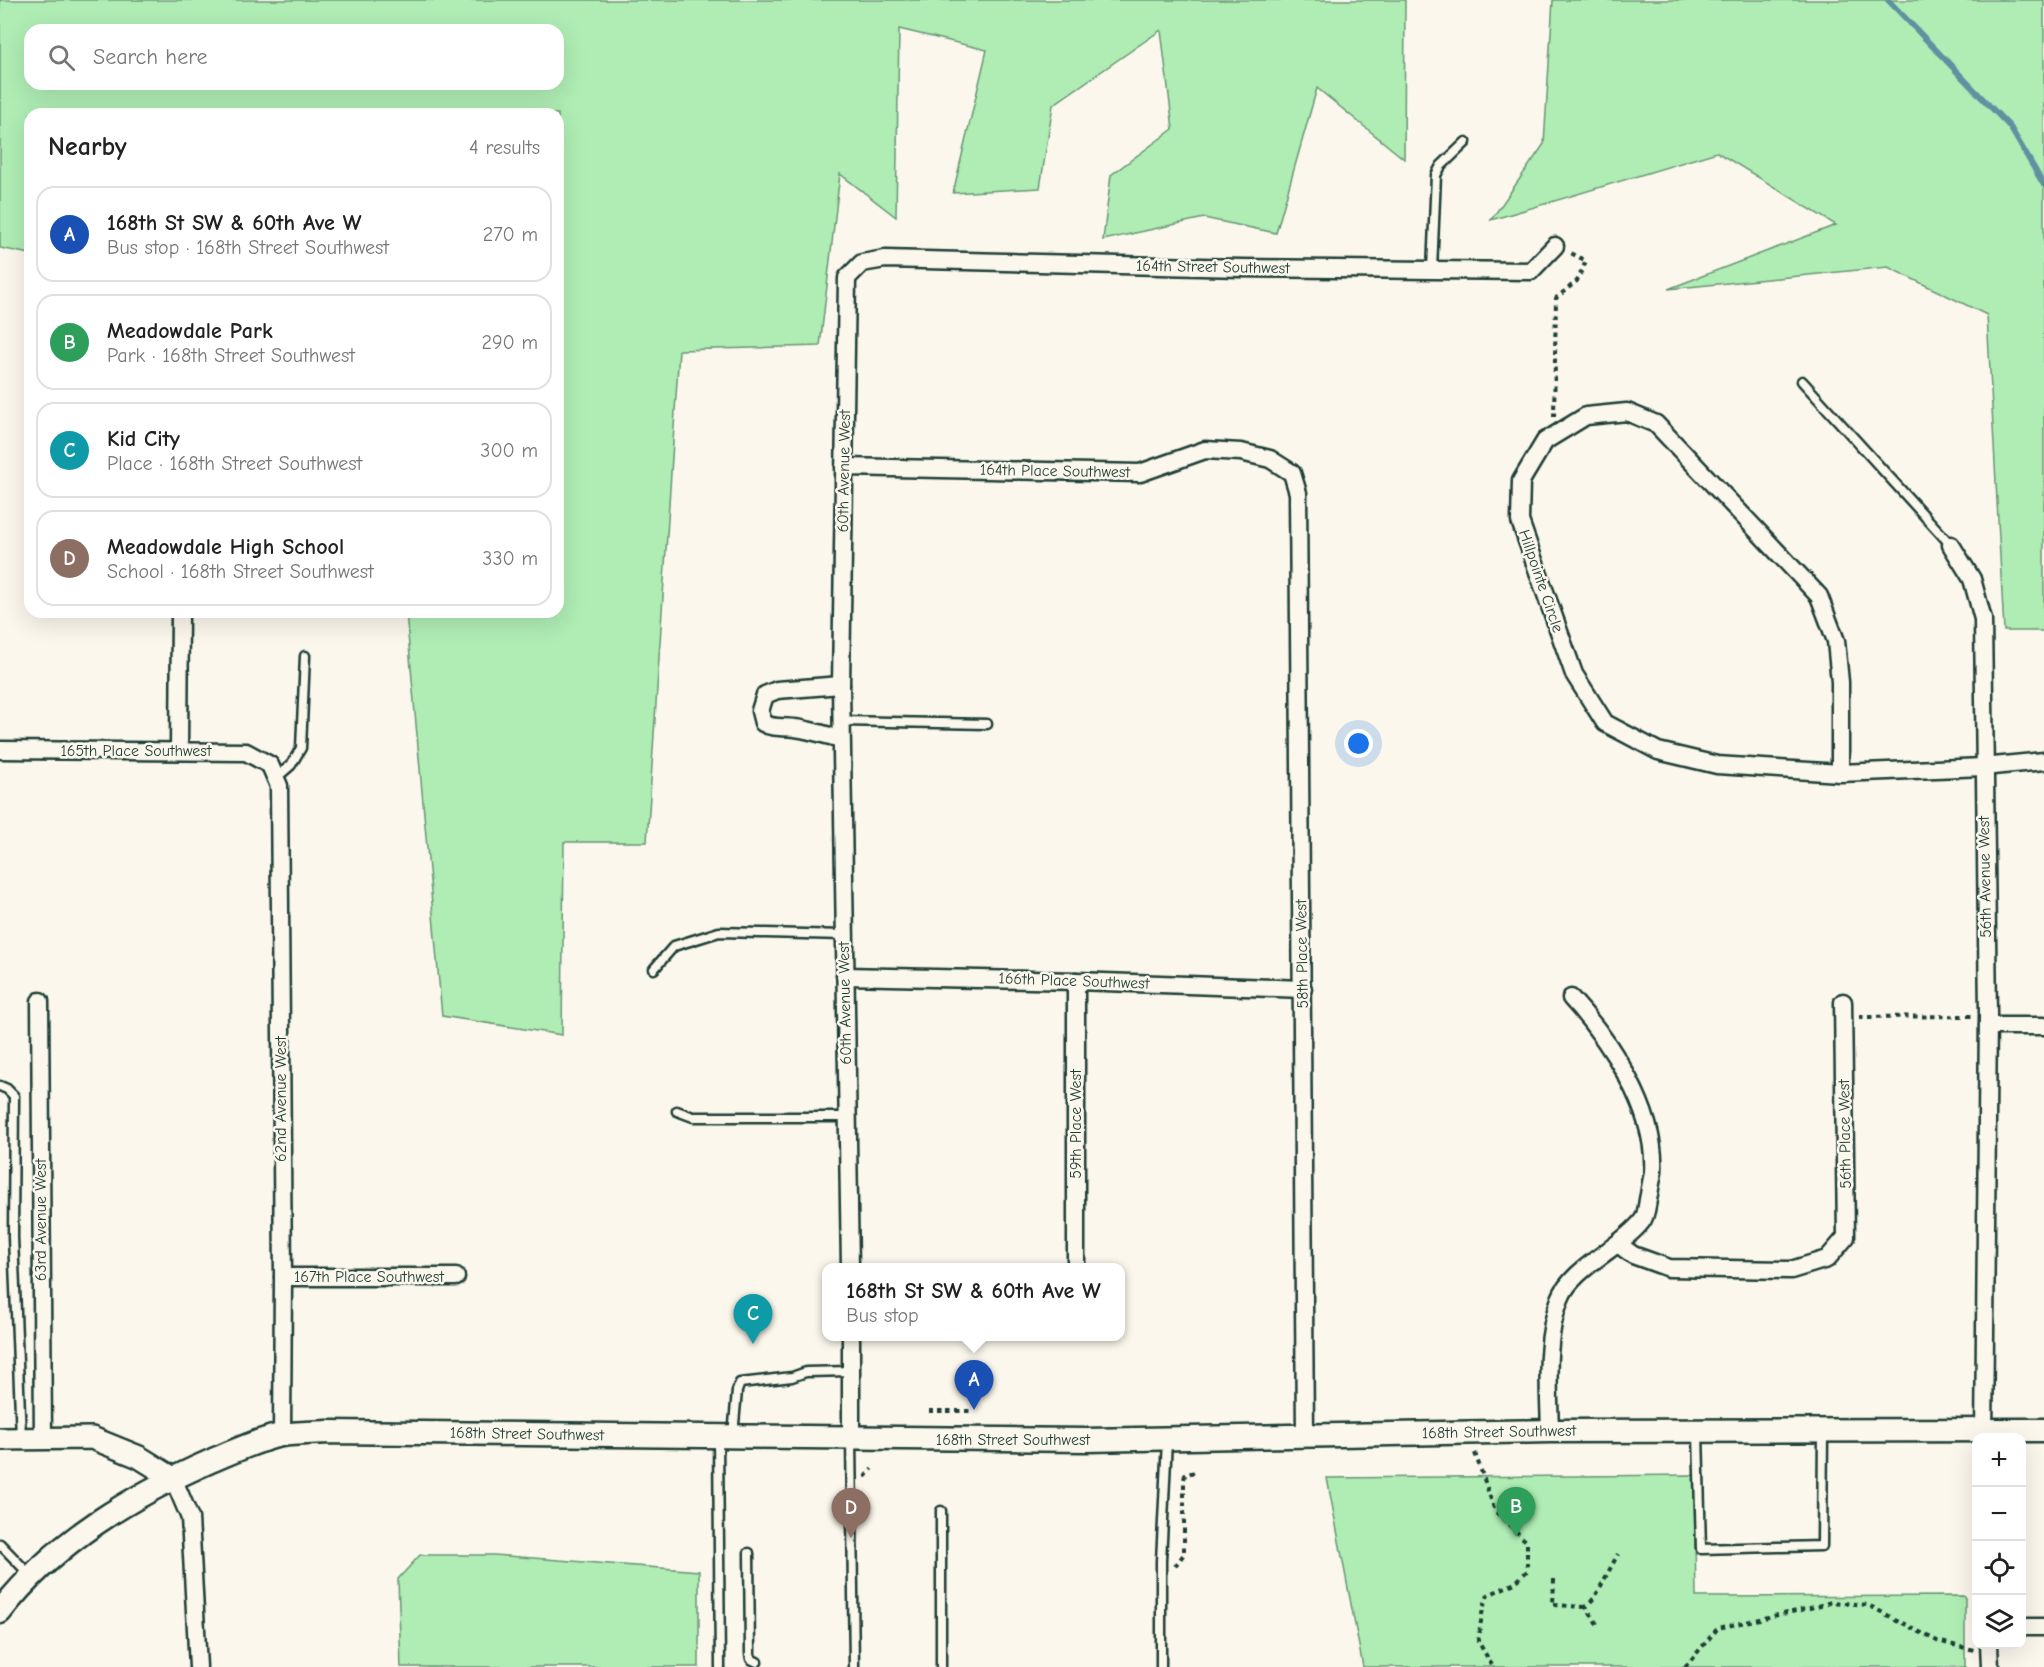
<!DOCTYPE html>
<html lang="en">
<head>
<meta charset="utf-8">
<style>
  body { margin:0; font-family:"Comic Neue",sans-serif; background:#f2f2f2; color:#222 }
  .controls { position:absolute; right:18px; bottom:18px; display:grid; overflow:hidden; border-radius:12px; box-shadow:0 6px 24px #0002 }
  .controls button { width:54px; height:54px; display:grid; place-items:center; padding:0; border:0; border-bottom:2px solid #e0e0e0; background:#fff; color:#222; font:30px sans-serif }
  .you { position:absolute; left:1359px; top:744px; width:21px; height:21px; margin:-15px; border:4px solid #fff; border-radius:50%; background:#1a73e8; box-shadow:0 0 0 9px #1a73e833 }
  .badge { display:grid; place-items:center; width:39px; height:39px; border-radius:50%; background:#1f6fb2; color:#fff; font-size:20px; font-weight:700 }
  .pin { position:absolute; translate:-50% -50px; filter:drop-shadow(0 2px 3px #0008) }
  .pin::after { content:''; position:absolute; top:32px; width:21px; height:18px; background:inherit; clip-path:polygon(0 0,100% 0,50% 100%) }
  .popup { position:absolute; left:822px; top:1263px; width:303px; height:78px; box-sizing:border-box; display:grid; place-content:center; border-radius:12px; background:#fff; filter:drop-shadow(0 2px 4px #0005); font-size:20px; white-space:nowrap; color:#767676 }
  .popup b { font-size:22px; color:#222 }
  .popup::after { content:''; position:absolute; left:50%; top:100%; margin-left:-12px; border:12px solid transparent; border-top-color:#fff }
  .list { margin:0; padding:0; list-style:none }
  h2 { display:flex; justify-content:space-between; align-items:center; height:78px; margin:0; padding:0 24px; font-size:26px }
  h2 small { font-size:20px; font-weight:400; color:#767676 }
  .list li { display:grid; grid-template-columns:39px 1fr auto; gap:18px; align-items:center; box-sizing:border-box; height:96px; margin:0 12px 12px; padding:0 12px; border:2px solid #e0e0e0; border-radius:18px }
  .list b { display:block; font-size:22px; white-space:nowrap }
  .list p { margin:0; font-size:20px; white-space:nowrap; color:#767676 }
  .list em { font-size:20px; font-style:normal; color:#767676 }
  .icon { flex:none; width:33px; height:33px; fill:none; stroke:currentColor; stroke-width:2; stroke-linecap:round; stroke-linejoin:round }
  .map { position:relative; flex:none; width:2044px; height:1667px; overflow:hidden }
  .search { position:absolute; background:#fff; box-shadow:0 6px 24px #0002; left:24px; top:24px; width:540px; height:66px; display:flex; align-items:center; gap:15px; box-sizing:border-box; padding:0 21px; border-radius:18px; color:#767676; font-size:22px }
  .panel { position:absolute; background:#fff; box-shadow:0 6px 24px #0002; left:24px; top:108px; width:540px; height:510px; border-radius:18px }
  .map>svg:first-child { display:block }
</style>
</head>
<body>
<div class="map">
<svg width="2044" height="1667" viewBox="0 0 2044 1667">
  <rect width="100%" height="100%" fill="#fbf7ec"/>
  <filter id="ink" filterUnits="userSpaceOnUse"><feTurbulence type="fractalNoise" baseFrequency=".0167" numOctaves="2"/><feDisplacementMap in="SourceGraphic" scale="12" xChannelSelector="R" yChannelSelector="G"/><feConvolveMatrix kernelMatrix="1 2 1 2 8 2 1 2 1" color-interpolation-filters="sRGB"/></filter>
  <g filter="url(#ink)">
    <g fill="#afedb4" stroke="#679574" stroke-width="1.5" fill-rule="evenodd">
      <path d="M0 0H1405L1404 159 1317 88 1276 233 1204 218 1103 240 1111 175 1173 129 1161 30 1053 105 1040 188 953 193 987 50 899 29 896 217 840 174 820 346 679 350 647 842H564L562 1035 442 1016 406 612H558V114H30V254L0 248ZM30 30H558V84H30Z"/>
      <polygon points="1553,0 2044,0 2044,631 2004,631 1987,315 1888,267 1668,289 1836,225 1717,152 1491,220 1544,144"/>
      <polygon points="1694,1475 1696,1597 1965,1596 1965,1667 1363,1667 1327,1478"/>
      <polygon points="420,1555 494,1555 699,1571 699,1667 401,1667 398,1579"/>
    </g>
    <g fill="none" stroke-linecap="round" stroke-linejoin="round">
      <polyline stroke="#5f92a1" stroke-width="6" points="1888,0 2010,127 2044,185"/>
      <g stroke="#1f3d34" stroke-width="13">
        <g id="service">
          <polyline points="1432,270 1436,175 1441,166 1466,142"/>
          <polyline points="1802,381 1951,545"/>
          <polyline points="842,721 987,724"/>
          <polyline points="276,778 291,765 301,748 305,656"/>
          <polyline points="654,969 674,946 719,932 844,935"/>
          <polyline points="0,1086 7,1089 14,1096 13,1237 21,1438"/>
          <polyline points="677,1111 693,1117 847,1117"/>
          <polyline points="1698,1433 1701,1549 1822,1546 1823,1433"/>
          <polyline points="733,1435 737,1391 740,1383 792,1377 806,1372 851,1371"/>
          <polyline points="718,1437 720,1667"/>
          <polyline points="851,1439 854,1667"/>
          <polyline points="0,1544 31,1576"/>
          <polyline points="749,1553 750,1654 751,1659 757,1662"/>
          <polyline points="941,1667 941,1511"/>
          <polyline points="1161,1667 1161,1561 1167,1440"/>
        </g>
      </g>
      <g stroke="#1f3d34" stroke-width="21">
        <g id="minor">
          <polyline points="844,467 1140,473 1205,450 1241,452 1270,459 1292,473 1298,493 1305,1435"/>
          <polyline points="1951,545 1972,579 1983,619 1988,1015 1984,1438"/>
          <path d="M841 685 777 690 765 695 760 711 763 723C773 729 783 726 795 728 811 730 826 735 841 739"/>
          <polyline points="0,750 246,752 270,765 279,786 283,1277 282,1435"/>
          <polyline points="179,750 180,612"/>
          <polyline points="1840,773 1840,682 1836,641 1819,596 1656,424 1627,412 1586,416 1545,441 1521,481 1520,521 1574,674 1605,723 1658,751 1717,765 1840,773 1983,767 2044,761"/>
          <polyline points="845,976 1076,981 1303,989"/>
          <polyline points="40,1001 43,1439"/>
          <polyline points="1988,1026 2044,1026"/>
          <polyline points="1618,1244 1633,1255 1669,1268 1791,1270 1827,1259 1846,1237 1843,1002"/>
          <polyline points="850,1268 841,685 847,278 862,263 885,259 1241,268 1531,271 1555,246"/>
          <polyline points="1076,1268 1076,981"/>
          <polyline points="283,1277 456,1277"/>
          <polyline points="851,1336 851,1439"/>
          <path d="M1550 1431C1549 1388 1544 1340 1560 1299 1571 1268 1621 1248 1642 1221 1647 1215 1647 1202 1649 1195 1650 1187 1652 1179 1653 1172 1657 1111 1610 1041 1571 998"/>
          <polyline points="173,1478 190,1518 198,1667"/>
          <polyline points="2022,1627 2044,1627"/>
          <polyline points="1989,1644 1990,1667"/>
        </g>
      </g>
      <g stroke="#1f3d34" stroke-width="26">
        <polyline id="tertiary" points="0,1439 92,1438 139,1457 173,1478"/>
      </g>
      <g stroke="#1f3d34" stroke-width="27">
        <path id="secondary" d="M0 1612C55 1541 133 1495 213 1460 235 1451 257 1440 281 1435 296 1433 312 1433 327 1432L1087 1440 1550 1431 2044 1430"/>
      </g>
      <g stroke="#1f3d34" stroke-width="4" stroke-dasharray="4.5 4.5" stroke-linecap="butt">
        <polyline points="1554,417 1556,298 1577,281 1586,261 1569,252"/>
        <polyline points="1859,1017 1972,1016"/>
        <polyline points="929,1411 971,1411"/>
        <polyline points="1475,1453 1495,1511 1527,1542 1527,1571 1515,1583 1488,1595 1483,1608 1478,1641 1493,1667"/>
        <polyline points="865,1477 872,1469"/>
        <polyline points="1175,1566 1184,1554 1184,1479 1185,1475 1197,1471"/>
        <polyline points="1554,1579 1553,1605 1586,1607"/>
        <polyline points="1597,1624 1586,1607 1595,1597 1618,1554"/>
        <polyline points="1685,1667 1718,1628 1810,1608 1831,1602 1868,1605 1937,1641 1974,1650"/>
      </g>
      <use href="#service" stroke="#fbf7ec" stroke-width="8"/>
      <use href="#minor" stroke="#fbf7ec" stroke-width="16"/>
      <use href="#tertiary" stroke="#fbf7ec" stroke-width="21"/>
      <use href="#secondary" stroke="#fbf7ec" stroke-width="22"/>
    </g>
  </g>
  <g text-anchor="middle" dominant-baseline="central" stroke-width="5" stroke-linejoin="round" paint-order="stroke">
    <g font-size="16" fill="#1f3d34" stroke="#fbf7ec">
      <text transform="translate(1213 267) rotate(1)">164th Street Southwest</text>
      <text transform="translate(844 471) rotate(-89)">60th Avenue West</text>
      <text transform="translate(1055 471) rotate(1)">164th Place Southwest</text>
      <text transform="translate(1541 581) rotate(71)">Hillpointe Circle</text>
      <text x="136" y="751">165th Place Southwest</text>
      <text transform="translate(1985 877) rotate(-91)">56th Avenue West</text>
      <text transform="translate(1302 954) rotate(-91)">58th Place West</text>
      <text transform="translate(1074 981) rotate(2)">166th Place Southwest</text>
      <text transform="translate(845 1003) rotate(-91)">60th Avenue West</text>
      <text transform="translate(281 1099) rotate(-90)">62nd Avenue West</text>
      <text transform="translate(1076 1124) rotate(-90)">59th Place West</text>
      <text transform="translate(1845 1134) rotate(-91)">56th Place West</text>
      <text transform="translate(41 1220) rotate(-90)">63rd Avenue West</text>
      <text x="369" y="1277">167th Place Southwest</text>
      <text transform="translate(1499 1432) rotate(-1)">168th Street Southwest</text>
      <text transform="translate(527 1434) rotate(1)">168th Street Southwest</text>
      <text x="1013" y="1440">168th Street Southwest</text>
    </g>
  </g>
</svg>
<div class="controls">
<button>+</button>
<button>−</button>
<button><svg class="icon" aria-label="locate" viewBox="0 0 24 24"><circle cx="12" cy="12" r="6"/><path d="M12 2v4M12 18v4M2 12h4M18 12h4"/></svg></button>
<button><svg class="icon" aria-label="layers" viewBox="0 0 24 24"><path d="M12 4l9 5-9 5-9-5zM3 14l9 5 9-5"/></svg></button>
</div>
<div class="you"></div>
<div class="pin badge" style="left:974px;top:1410px;background:#1a4fb4">A</div>
<div class="popup"><b>168th St SW &amp; 60th Ave W</b>Bus stop</div>
<div class="pin badge" style="left:1516px;top:1537px;background:#2e9e5b">B</div>
<div class="pin badge" style="left:753px;top:1344px;background:#0f9aa8">C</div>
<div class="pin badge" style="left:851px;top:1538px;background:#8d6e63">D</div>
<div class="search"><svg class="icon" aria-label="search" viewBox="0 0 24 24"><circle cx="10" cy="10" r="6"/><path d="M15 15l6 6"/></svg>Search here</div>
<section class="panel">
<h2>Nearby<small>4 results</small></h2>
<ul class="list">
<li><span class="badge" style="background:#1a4fb4">A</span><div><b>168th St SW &amp; 60th Ave W</b><p>Bus stop · 168th Street Southwest</p></div><em>270 m</em></li>
<li><span class="badge" style="background:#2e9e5b">B</span><div><b>Meadowdale Park</b><p>Park · 168th Street Southwest</p></div><em>290 m</em></li>
<li><span class="badge" style="background:#0f9aa8">C</span><div><b>Kid City</b><p>Place · 168th Street Southwest</p></div><em>300 m</em></li>
<li><span class="badge" style="background:#8d6e63">D</span><div><b>Meadowdale High School</b><p>School · 168th Street Southwest</p></div><em>330 m</em></li>
</ul>
</section>
</div>
</body>
</html>
